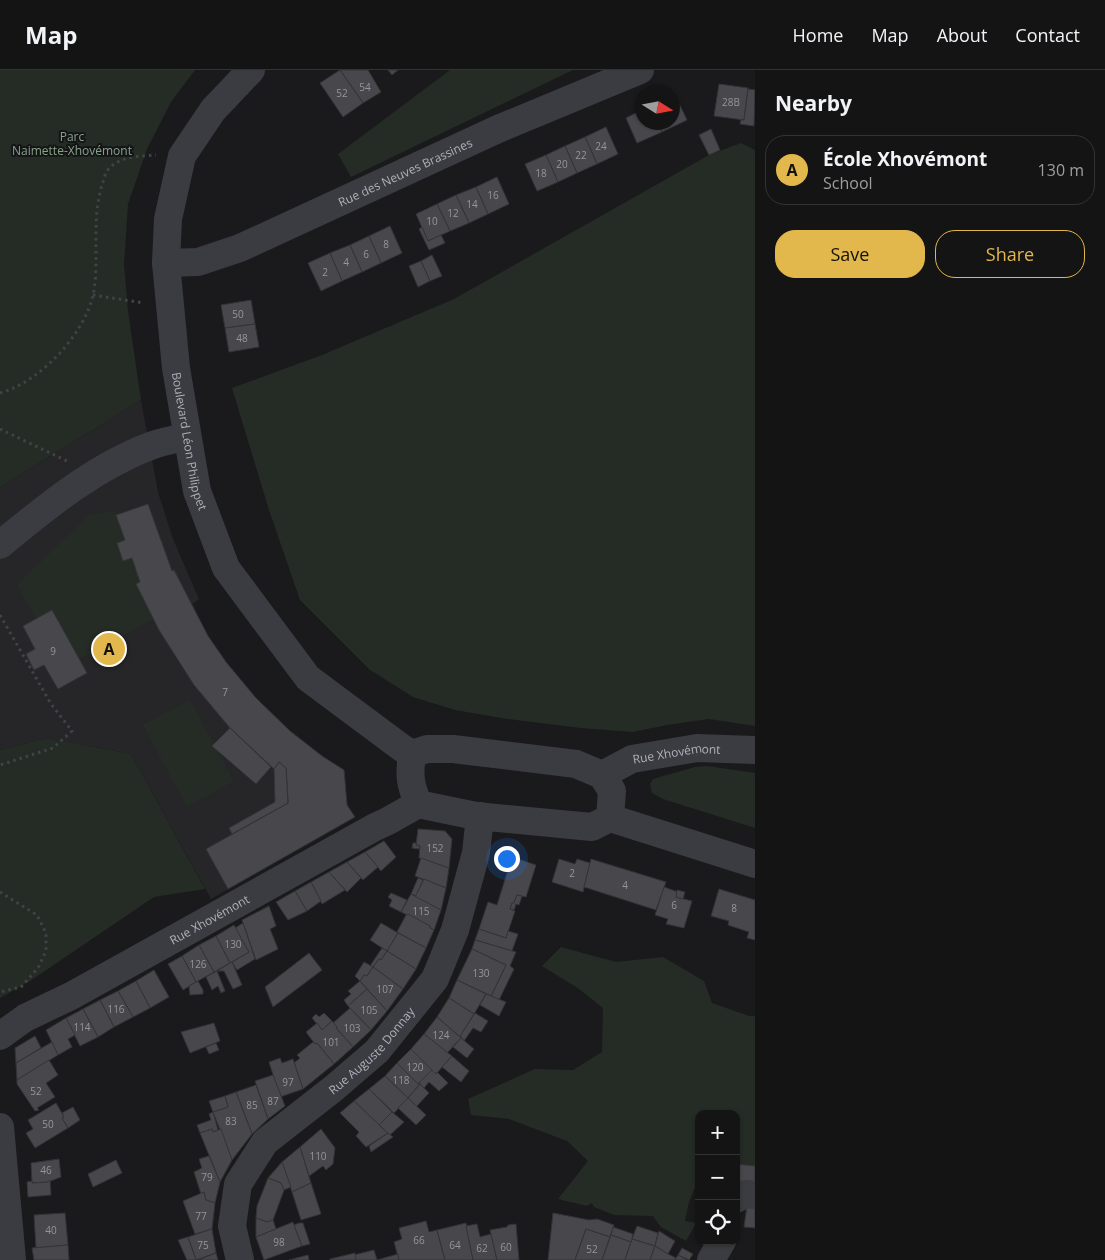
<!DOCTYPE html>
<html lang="en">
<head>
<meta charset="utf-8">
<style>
  body { margin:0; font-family:"Open Sans",sans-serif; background:#1d1d1e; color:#f1f3f6 }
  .controls { position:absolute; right:15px; bottom:15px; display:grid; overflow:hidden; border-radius:10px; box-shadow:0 1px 4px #0004 }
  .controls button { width:45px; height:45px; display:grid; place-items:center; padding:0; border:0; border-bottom:1px solid #333334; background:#141415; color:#f1f3f6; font:25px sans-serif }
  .compass { position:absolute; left:635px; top:15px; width:45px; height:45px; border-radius:50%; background:#141415; box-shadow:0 1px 4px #0004; rotate:101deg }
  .you { position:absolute; left:506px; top:788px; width:18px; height:18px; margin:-12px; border:4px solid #fff; border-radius:50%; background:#1a73e8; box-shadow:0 0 0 8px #1a73e833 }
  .badge { display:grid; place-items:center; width:32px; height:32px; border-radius:50%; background:#e2b74b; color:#111; font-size:16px; font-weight:700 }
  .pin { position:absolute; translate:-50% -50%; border:2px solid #fff; box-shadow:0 1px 5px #0006 }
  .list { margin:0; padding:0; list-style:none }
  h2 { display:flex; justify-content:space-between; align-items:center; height:65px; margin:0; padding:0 20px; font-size:21px }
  h2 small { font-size:16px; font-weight:400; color:#9d9ea0 }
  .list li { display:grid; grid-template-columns:32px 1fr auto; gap:15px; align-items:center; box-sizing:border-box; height:70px; margin:0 10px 10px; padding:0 10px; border:1px solid #333334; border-radius:20px }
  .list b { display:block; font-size:19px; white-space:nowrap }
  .list p { margin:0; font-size:16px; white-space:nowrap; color:#9d9ea0 }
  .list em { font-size:16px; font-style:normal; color:#9d9ea0 }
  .actions { display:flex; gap:10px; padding:15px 20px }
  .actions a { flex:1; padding:11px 0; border:1px solid #e2b74b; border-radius:20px; text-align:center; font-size:18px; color:#e2b74b }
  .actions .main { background:#e2b74b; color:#111 }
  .icon { flex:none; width:28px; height:28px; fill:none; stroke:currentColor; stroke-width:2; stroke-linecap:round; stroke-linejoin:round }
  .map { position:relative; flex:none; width:755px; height:1190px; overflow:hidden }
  header { display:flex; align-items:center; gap:30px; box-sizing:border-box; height:70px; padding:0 25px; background:#141415; border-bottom:1px solid #333334 }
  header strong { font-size:24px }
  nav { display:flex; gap:28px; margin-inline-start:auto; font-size:18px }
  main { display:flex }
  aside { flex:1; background:#141415 }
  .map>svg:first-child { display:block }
</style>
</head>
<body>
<header>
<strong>Map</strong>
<nav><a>Home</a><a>Map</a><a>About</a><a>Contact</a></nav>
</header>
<main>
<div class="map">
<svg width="755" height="1190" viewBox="0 0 755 1190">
  <rect width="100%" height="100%" fill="#1a1a1c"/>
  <polygon fill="#262629" points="141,330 158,422 173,469 199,529 191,535 208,566 226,592 256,628 290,661 322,686 344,700 347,735 355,747 211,829 131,684 47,668 0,680 0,417"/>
  <g fill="#242c25">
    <polygon points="0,0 195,0 171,32 147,79 128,134 124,194 128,241 141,330 0,417"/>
    <polygon points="450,0 573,0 351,107 338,84"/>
    <polygon points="741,73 755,80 755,656 709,649 667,655 633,662 581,658 507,649 455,640 413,627 370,600 300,530 269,440 232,318 322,285 454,229 709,85"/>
    <polygon points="114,440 125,470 117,473 123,491 132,488 140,512 136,514 153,549 79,589 52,540 36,549 17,515 88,446"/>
    <polygon points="190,630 234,711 187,737 143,655"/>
    <polygon points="47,668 131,684 205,819 154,827 30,911 0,928 0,680"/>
    <polygon points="707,696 755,703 755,758 663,729 652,723 650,714 653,709 695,697"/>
    <polygon points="561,877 616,892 663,887 704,911 712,933 749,946 755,946 755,1096 736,1094 736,1044 699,1044 699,1088 696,1115 689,1132 685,1151 696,1153 686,1171 661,1157 653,1146 614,1145 594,1137 592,1133 587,1136 558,1129 588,1091 567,1071 509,1049 471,1045 468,1029 535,999 573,1000 602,982 603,938 579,919 542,896"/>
  </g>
  <g fill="#47474c" stroke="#343438">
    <polygon points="340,0 368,0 381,22 363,33"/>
    <polygon points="340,0 363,33 343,47 320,13"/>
    <polygon points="388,0 398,0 392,5"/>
    <polygon points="719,14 748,18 744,50 714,46"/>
    <polygon points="748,19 755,20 754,56 740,54 741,50 744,50"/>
    <polygon points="675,25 687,50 662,62 658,52 672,52 672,26"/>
    <polygon points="642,40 642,52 658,52 662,62 637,73 626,48"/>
    <polygon points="606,57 618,84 597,94 585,67"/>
    <polygon points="711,59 720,80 709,85 699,65"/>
    <polygon points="585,67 597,94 577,103 565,76"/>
    <polygon points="565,76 577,103 558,112 546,85"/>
    <polygon points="546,85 558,112 537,121 525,94"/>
    <polygon points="497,107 509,134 488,144 476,117"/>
    <polygon points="476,117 488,144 469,153 456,125"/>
    <polygon points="456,125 469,153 450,161 437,134"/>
    <polygon points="437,134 450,161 428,171 416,144"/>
    <polygon points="390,156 402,183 381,193 369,166"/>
    <polygon points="422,157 428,171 441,165 445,173 429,180 419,159"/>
    <polygon points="369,166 381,193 362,202 350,175"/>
    <polygon points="350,175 362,202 342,211 330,183"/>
    <polygon points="330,183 342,211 321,221 308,193"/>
    <polygon points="432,185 442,206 430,211 421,191"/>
    <polygon points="421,191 430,211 418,217 409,196"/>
    <polygon points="251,230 255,254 225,258 221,235"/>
    <polygon points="255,254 259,277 229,282 225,258"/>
    <polygon points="148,434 172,501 174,500 208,566 226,592 256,628 290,661 322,686 344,700 347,735 355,747 228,819 206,779 288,733 286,698 279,692 274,699 230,658 194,615 159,560 136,514 140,512 132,488 123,491 117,473 125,470 116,445"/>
    <polygon points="52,540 87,603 58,619 44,595 34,600 26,584 35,579 23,556"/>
    <polygon points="230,658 271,697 256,714 212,676"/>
    <polygon points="279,692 286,698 288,733 232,764 229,758 275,732 274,699"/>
    <polygon points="418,759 445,761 452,769 449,798 419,788 420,776 416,775"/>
    <polygon points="384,771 396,787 381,801 365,782"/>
    <polygon points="413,773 416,773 416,775 420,776 419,779 412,778"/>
    <polygon points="365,782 378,797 363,810 347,792"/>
    <polygon points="512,787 536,795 526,827 517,825 514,833 512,833 510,839 515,841 506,868 479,859 488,832 497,835"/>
    <polygon points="421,788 449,798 446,818 415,806"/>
    <polygon points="559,789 575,794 577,789 590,793 583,822 552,812"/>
    <polygon points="591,789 666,812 656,840 584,817"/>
    <polygon points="347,792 361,808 347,822 329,802"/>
    <polygon points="329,802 345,820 322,834 311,812"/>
    <polygon points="418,808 423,810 416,826 411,824"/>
    <polygon points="424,809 446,818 441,840 415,827"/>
    <polygon points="311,812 321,831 307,841 295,821"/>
    <polygon points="664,817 678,822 676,827 692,831 684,858 666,854 668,849 655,845"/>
    <polygon points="719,819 755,830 755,870 747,868 749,862 728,855 729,851 711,846"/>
    <polygon points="677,820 685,822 683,829 676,827"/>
    <polygon points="295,821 307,841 288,850 276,832"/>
    <polygon points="391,823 407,830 401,842 389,836 392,830 388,827"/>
    <polygon points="411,824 441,840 434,860 430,858 430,856 401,842"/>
    <polygon points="517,825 522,826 519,835 516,834 514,840 510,839 512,833 514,833"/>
    <polygon points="269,836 276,856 270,859 278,879 256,890 242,850"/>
    <polygon points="408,844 430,856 430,858 434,860 426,878 397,862 406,845"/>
    <polygon points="243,853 255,889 237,900 232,892 249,882 235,858"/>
    <polygon points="381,853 398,863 387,881 370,870"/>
    <polygon points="234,855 249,882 230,893 216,866"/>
    <polygon points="479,859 506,868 508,861 518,864 512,881 475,870"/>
    <polygon points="398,863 426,878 416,899 387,881"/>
    <polygon points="216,866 230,893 214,902 199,875"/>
    <polygon points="475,870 516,882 510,896 514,899 499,930 491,926 506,895 472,879"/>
    <polygon points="199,875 214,902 196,912 182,886"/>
    <polygon points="382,878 387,881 381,890 379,889 373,897 370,896"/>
    <polygon points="472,879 506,895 491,926 457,910"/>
    <polygon points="387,881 416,899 403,919 373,897 379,889 381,890"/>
    <polygon points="309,883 322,900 273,937 265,917"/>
    <polygon points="182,886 196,912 183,920 168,894"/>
    <polygon points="232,892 242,915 233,919 224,901 217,901"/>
    <polygon points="364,892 373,897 367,906 364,905 360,911 355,906"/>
    <polygon points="373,897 403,919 387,941 360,911 364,905 367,906"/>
    <polygon points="154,900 169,927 150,938 136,911"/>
    <polygon points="217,901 225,921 221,923 218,916 212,920 206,907"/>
    <polygon points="457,910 486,924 474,944 449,928"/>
    <polygon points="136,911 150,938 133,947 118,921"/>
    <polygon points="198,911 203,920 203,924 190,925 189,916"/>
    <polygon points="360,911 367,919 348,936 344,930 351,924 348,921"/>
    <polygon points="367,919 387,941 371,960 348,936"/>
    <polygon points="118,921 133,947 114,957 100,930"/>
    <polygon points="486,924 506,932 499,946 480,935"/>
    <polygon points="449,928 474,944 460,967 437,947"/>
    <polygon points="100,930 114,957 98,967 83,939"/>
    <polygon points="350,938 371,960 353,977 336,958 337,957 333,953"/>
    <polygon points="83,939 98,967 80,976 66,948"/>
    <polygon points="324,943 332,951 322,960 312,948 316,944 319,947"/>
    <polygon points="475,943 488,951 481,962 473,958 464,971 460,966"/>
    <polygon points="437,947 460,967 462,967 447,983 424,964"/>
    <polygon points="66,948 75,965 68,969 72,977 58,985 46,960"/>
    <polygon points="332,951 337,957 336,958 353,977 334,994 317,973 315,974 306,962 317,953 322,960"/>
    <polygon points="214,953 220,971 190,983 181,962"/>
    <polygon points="424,964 452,986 436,1004 411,979"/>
    <polygon points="35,966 41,978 16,993 15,978"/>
    <polygon points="461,968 474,979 467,988 453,977"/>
    <polygon points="52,972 58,985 17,1010 16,993"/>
    <polygon points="313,972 315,974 317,973 334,994 303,1019 294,993 300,988 297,985"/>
    <polygon points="216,973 219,980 209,984 206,977"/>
    <polygon points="411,979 432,1000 418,1014 397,993"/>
    <polygon points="452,986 469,1001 461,1012 442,997"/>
    <polygon points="280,988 282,993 293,989 303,1019 280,1027 269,992"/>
    <polygon points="49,990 58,1005 46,1013 55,1027 37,1038 39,1040 35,1041 17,1014 17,1010"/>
    <polygon points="397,993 418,1014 420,1014 408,1028 385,1006"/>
    <polygon points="432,1000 436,1004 437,1002 448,1013 439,1021 429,1012 424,1018 419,1013"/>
    <polygon points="273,1005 285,1036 268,1049 255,1011"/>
    <polygon points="385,1006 408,1028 394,1043 369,1019"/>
    <polygon points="420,1014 429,1023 416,1037 408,1028"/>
    <polygon points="256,1015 268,1049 252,1064 236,1022"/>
    <polygon points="369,1019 392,1042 379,1055 354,1031"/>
    <polygon points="236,1022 252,1064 232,1090 213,1042 228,1037 225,1026"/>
    <polygon points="225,1026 228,1037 213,1042 209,1031"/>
    <polygon points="408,1028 426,1045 416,1055 398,1038"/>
    <polygon points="354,1031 388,1063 366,1077 356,1066 359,1062 340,1043"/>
    <polygon points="56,1033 64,1047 62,1048 68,1058 35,1078 26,1063 33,1059 28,1050"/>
    <polygon points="73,1037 80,1050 68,1058 62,1048 64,1047 62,1043"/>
    <polygon points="213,1042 218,1060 213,1062 212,1059 200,1063 197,1055 211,1050 209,1044"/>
    <polygon points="392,1042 404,1052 390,1065 379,1055"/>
    <polygon points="212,1059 213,1062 221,1059 232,1090 220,1112 200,1063"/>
    <polygon points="321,1059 335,1078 333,1094 326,1100 323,1096 309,1106 300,1077"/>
    <polygon points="388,1063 393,1067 371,1082 369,1076"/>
    <polygon points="300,1077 311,1113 292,1122 282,1092"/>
    <polygon points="209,1086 220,1112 215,1133 206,1130 204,1122 201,1124 194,1102 202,1098 199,1089"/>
    <polygon points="699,1088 699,1116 696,1115"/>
    <polygon points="59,1089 61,1107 48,1112 32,1113 31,1093"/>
    <polygon points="116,1090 122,1103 93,1117 88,1104"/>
    <polygon points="282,1092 291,1117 284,1120 281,1113 268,1108"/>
    <polygon points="736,1094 755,1096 755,1114 738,1112 736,1113"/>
    <polygon points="268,1108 281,1113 284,1120 273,1150 267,1152 256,1148 257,1136"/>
    <polygon points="50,1110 51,1125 28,1127 27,1112 32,1111 32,1113 48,1112"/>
    <polygon points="311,1113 321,1144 301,1150 292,1122"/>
    <polygon points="204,1122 206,1130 215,1133 212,1159 195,1164 183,1131"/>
    <polygon points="747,1136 755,1137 755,1158 744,1157"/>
    <polygon points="65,1143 68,1175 36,1178 34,1145"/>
    <polygon points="553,1143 589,1150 597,1149 614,1155 610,1167 586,1159 575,1190 548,1190"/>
    <polygon points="256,1148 267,1152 273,1150 276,1159 256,1167"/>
    <polygon points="426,1151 429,1162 437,1160 445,1190 399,1190 394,1172 402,1169 399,1158"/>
    <polygon points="293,1152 302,1176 264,1190 256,1167"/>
    <polygon points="299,1153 303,1153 310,1174 302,1176 294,1155"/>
    <polygon points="466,1153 473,1190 445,1190 437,1160"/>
    <polygon points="477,1154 480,1167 491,1164 497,1190 473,1190 466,1156"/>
    <polygon points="516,1154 519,1190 497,1190 490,1160 507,1157 508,1155"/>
    <polygon points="637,1156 658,1163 655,1176 632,1169"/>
    <polygon points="613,1157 633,1164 631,1172 611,1165"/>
    <polygon points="212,1159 216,1183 196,1190 188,1167"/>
    <polygon points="586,1159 610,1167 602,1190 575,1190"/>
    <polygon points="659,1161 675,1171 668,1184 655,1176"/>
    <polygon points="611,1165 631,1172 625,1190 602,1190"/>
    <polygon points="188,1167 196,1190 187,1190 178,1170"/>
    <polygon points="632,1169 655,1176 650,1190 625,1190"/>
    <polygon points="68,1175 69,1190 34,1190 32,1178"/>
    <polygon points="655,1176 668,1184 676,1188 675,1190 650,1190"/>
    <polygon points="682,1178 693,1184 689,1190 678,1185"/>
    <polygon points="374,1180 377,1190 356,1190 354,1185"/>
    <polygon points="216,1183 218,1190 198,1190"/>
    <polygon points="355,1183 356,1190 330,1190 330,1189"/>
    <polygon points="398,1184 399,1190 377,1190"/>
    <polygon points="308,1185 309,1190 289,1190"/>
    <polygon points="678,1185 687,1190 675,1190"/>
  </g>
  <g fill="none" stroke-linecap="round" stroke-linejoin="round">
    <g stroke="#414347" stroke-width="3" stroke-dasharray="2.5 4" stroke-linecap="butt">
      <polyline points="93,225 144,233"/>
      <path d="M0 323C40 312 84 265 93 225 96 212 96 196 96 183 96 158 95 136 103 112 104 109 105 104 107 101 118 86 140 86 156 85"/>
      <polyline points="0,359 69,392"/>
      <polyline points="0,545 51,634 72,661 53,678 0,695"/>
      <polyline points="0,822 37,845 46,863 46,881 38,898 21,917 0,922"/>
    </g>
    <g stroke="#3b3c41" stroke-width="28">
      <path id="s1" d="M251 0 213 40 182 86 168 149 166 193 176 298 197 421 226 498 308 608 402 678 412 684"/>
      <path id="s2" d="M166 193 198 192 240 178 498 59 640 0"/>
      <path d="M0 475C47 436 96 396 153 375 164 371 176 369 187 367"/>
      <path d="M427 679H453L576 694 602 705 612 721 610 748 592 757 476 746 418 734C410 713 409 706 412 684Z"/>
      <path id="s3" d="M602 705 632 689 697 678 755 680"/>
      <polyline points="610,748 755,794"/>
      <path id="s4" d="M0 966 25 948 71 926 375 757 388 751 418 734"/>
      <polyline points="0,1057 12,1190"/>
      <polyline points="736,1129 746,1124 755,1125"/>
      <path id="s5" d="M240 1190 232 1156 238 1114 265 1072 334 1018 377 981 435 909 455 860 476 783 480 746"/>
      <polyline points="711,1190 722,1171"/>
    </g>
  </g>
  <g text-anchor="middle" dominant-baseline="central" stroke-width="4" stroke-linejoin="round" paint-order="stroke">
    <g font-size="10" fill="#94969e">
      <text x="365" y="17">54</text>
      <text x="342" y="23">52</text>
      <text x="731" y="32">28B</text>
      <text x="601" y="76">24</text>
      <text x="581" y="85">22</text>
      <text x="562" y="94">20</text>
      <text x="541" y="103">18</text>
      <text x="493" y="125">16</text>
      <text x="472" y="134">14</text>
      <text x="453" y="143">12</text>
      <text x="432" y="151">10</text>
      <text x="386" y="174">8</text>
      <text x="366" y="184">6</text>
      <text x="346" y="192">4</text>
      <text x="325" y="202">2</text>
      <text x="238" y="244">50</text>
      <text x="242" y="268">48</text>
      <text x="53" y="581">9</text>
      <text x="225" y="622">7</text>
      <text x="435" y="778">152</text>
      <text x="572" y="803">2</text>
      <text x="625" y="815">4</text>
      <text x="674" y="835">6</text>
      <text x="734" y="838">8</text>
      <text x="421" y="841">115</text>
      <text x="233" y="874">130</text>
      <text x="198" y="894">126</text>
      <text x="481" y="903">130</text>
      <text x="385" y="919">107</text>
      <text x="116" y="939">116</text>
      <text x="369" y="940">105</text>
      <text x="82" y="957">114</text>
      <text x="352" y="958">103</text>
      <text x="441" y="965">124</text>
      <text x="331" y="972">101</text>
      <text x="415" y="997">120</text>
      <text x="401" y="1010">118</text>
      <text x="288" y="1012">97</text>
      <text x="36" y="1021">52</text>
      <text x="273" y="1031">87</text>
      <text x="252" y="1035">85</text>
      <text x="231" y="1051">83</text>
      <text x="48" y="1054">50</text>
      <text x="318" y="1086">110</text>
      <text x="46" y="1100">46</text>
      <text x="207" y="1107">79</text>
      <text x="201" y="1146">77</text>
      <text x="51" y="1160">40</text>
      <text x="419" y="1170">66</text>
      <text x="279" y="1172">98</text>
      <text x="203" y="1175">75</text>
      <text x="455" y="1175">64</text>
      <text x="506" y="1177">60</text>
      <text x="482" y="1178">62</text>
      <text x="592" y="1179">52</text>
    </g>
    <g font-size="12" fill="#87a38a" stroke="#151517">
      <text x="72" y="66">Parc<tspan x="72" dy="14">Naimette-Xhovémont</tspan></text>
    </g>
    <g font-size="12" fill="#aeb1ba" stroke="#151517">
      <text stroke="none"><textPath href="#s2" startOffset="258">Rue des Neuves Brassines</textPath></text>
      <text stroke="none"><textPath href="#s1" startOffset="399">Boulevard Léon Philippet</textPath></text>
      <text stroke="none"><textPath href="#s3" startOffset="79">Rue Xhovémont</textPath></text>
      <text stroke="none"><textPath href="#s4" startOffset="240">Rue Xhovémont</textPath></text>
      <text stroke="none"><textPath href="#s5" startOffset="268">Rue Auguste Donnay</textPath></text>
    </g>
  </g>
</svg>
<div class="controls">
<button>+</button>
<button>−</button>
<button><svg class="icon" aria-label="locate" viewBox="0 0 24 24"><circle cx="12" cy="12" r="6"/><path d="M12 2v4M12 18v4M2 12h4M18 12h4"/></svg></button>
</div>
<svg class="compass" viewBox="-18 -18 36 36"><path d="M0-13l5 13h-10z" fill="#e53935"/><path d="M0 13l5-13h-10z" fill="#9d9ea0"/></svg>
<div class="you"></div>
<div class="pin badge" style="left:109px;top:579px">A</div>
</div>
<aside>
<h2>Nearby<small></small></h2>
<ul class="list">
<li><span class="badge">A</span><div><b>École Xhovémont</b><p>School</p></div><em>130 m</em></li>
</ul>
<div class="actions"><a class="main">Save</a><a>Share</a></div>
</aside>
</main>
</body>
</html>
